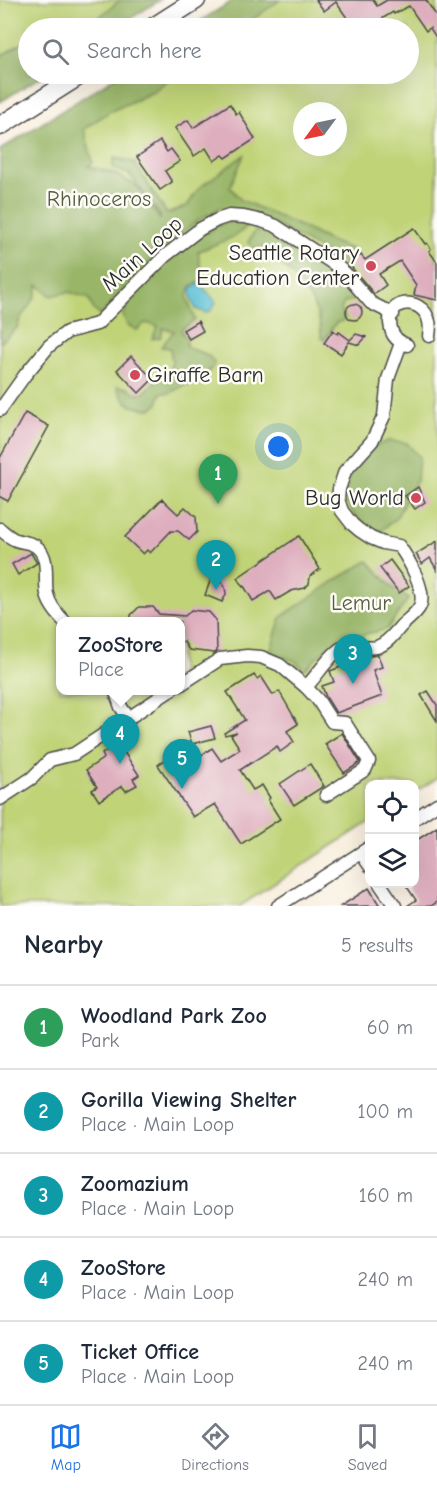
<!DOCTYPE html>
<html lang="en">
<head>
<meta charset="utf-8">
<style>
  body { margin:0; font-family:"Comic Neue",sans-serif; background:#f2f2f3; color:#1f2937 }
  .controls { position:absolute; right:18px; bottom:18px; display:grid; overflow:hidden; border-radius:12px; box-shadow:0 6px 24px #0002 }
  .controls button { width:54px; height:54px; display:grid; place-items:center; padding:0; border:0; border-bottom:2px solid #e0e1e3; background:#fff; color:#1f2937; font:30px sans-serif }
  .compass { position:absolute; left:293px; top:102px; width:54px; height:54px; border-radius:50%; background:#fff; box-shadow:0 6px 24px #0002; rotate:237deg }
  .you { position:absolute; left:279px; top:447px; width:21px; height:21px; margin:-15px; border:4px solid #fff; border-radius:50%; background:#1a73e8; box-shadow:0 0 0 9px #1a73e833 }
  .badge { display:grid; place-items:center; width:39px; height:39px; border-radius:50%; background:#1a73e8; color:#fff; font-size:20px; font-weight:700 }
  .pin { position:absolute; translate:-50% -50px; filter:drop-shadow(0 2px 3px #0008) }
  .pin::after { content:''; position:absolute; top:32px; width:21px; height:18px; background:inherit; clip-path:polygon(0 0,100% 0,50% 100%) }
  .popup { position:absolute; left:56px; top:617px; width:129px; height:78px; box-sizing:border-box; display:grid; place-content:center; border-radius:12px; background:#fff; filter:drop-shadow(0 2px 4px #0005); font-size:20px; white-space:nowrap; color:#747a83 }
  .popup b { font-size:22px; color:#1f2937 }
  .popup::after { content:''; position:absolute; left:50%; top:100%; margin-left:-12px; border:12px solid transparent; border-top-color:#fff }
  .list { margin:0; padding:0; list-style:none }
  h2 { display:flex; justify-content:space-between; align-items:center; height:78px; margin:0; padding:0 24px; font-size:26px }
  h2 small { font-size:20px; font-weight:400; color:#747a83 }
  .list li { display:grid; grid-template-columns:39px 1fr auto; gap:18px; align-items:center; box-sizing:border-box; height:84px; padding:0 24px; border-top:2px solid #e0e1e3 }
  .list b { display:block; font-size:22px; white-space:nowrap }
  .list p { margin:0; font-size:20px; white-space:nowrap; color:#747a83 }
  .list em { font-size:20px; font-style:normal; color:#747a83 }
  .icon { flex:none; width:33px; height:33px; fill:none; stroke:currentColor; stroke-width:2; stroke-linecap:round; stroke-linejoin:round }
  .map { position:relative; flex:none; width:437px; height:906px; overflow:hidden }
  .search { position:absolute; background:#fff; box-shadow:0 6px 24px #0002; left:18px; right:18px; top:18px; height:66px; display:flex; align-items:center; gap:15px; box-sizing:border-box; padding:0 21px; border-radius:33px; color:#747a83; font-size:22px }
  .sheet { height:498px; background:#fff }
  nav { display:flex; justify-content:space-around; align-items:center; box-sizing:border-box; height:84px; border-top:2px solid #e0e1e3; background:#fff; font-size:16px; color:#747a83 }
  nav a { display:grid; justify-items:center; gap:3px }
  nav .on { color:#1a73e8 }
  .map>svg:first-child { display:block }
</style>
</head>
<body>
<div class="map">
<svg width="437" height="906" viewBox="0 0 437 906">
  <rect width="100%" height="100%" fill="#fdfcf7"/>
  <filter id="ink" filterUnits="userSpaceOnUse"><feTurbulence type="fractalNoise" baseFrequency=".0167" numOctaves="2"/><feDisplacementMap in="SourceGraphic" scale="12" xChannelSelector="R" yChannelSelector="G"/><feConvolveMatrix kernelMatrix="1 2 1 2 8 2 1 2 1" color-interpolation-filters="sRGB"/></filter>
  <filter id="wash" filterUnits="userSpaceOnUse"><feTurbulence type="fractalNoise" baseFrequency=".008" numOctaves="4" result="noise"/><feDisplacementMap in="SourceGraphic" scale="24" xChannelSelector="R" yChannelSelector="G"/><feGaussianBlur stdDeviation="1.35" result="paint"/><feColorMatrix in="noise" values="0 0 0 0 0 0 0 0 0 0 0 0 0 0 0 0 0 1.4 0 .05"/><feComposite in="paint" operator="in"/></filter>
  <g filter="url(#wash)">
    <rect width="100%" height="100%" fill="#f8eede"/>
    <g fill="#c0d377" stroke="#767f51" stroke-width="1.5" fill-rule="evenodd">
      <polygon points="0,0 160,0 115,28 28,28 28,74 45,74 0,102"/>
      <path d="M249 0H437V778L415 792 414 784H370L369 822 240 906H0V172L153 74H408V28H205ZM302 111H338V147H302ZM60 622H180V690H60Z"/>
    </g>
    <g fill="#98b568" stroke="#62704a" stroke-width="1.5">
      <polygon points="120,0 160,0 115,28 71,28 92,23"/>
      <polygon points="234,0 280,0 241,28 189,28"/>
      <polygon points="28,40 28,74 45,74 0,102 0,56"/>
      <polygon points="120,74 175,74 153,92 109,112 84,129 93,163 88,166 113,173 137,186 160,219 160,215 130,175 113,168 114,158 134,162 167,214 187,206 199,188 244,155 230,187 241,200 300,226 330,241 356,251 346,259 346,264 263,218 237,210 219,208 200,219 179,235 134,277 101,316 94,310 88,298 68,292 51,296 38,285 35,298 21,317 17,328 0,343 0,150"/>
      <path d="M251 221C236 241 219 241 198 252L203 281 191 286 187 297 195 320 181 330 187 340 186 347 208 355 215 364 201 382 185 385 170 393H161L158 404 151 409C132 408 124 405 117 386L128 388 136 394 145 392 159 377 168 375 172 362 170 348 161 347 174 331 163 328 161 337 152 339 158 326 145 323 137 330 127 325 123 315 128 303 144 282 162 263 201 234 209 232 224 222Z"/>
      <path d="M268 229C287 240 298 237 301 263L311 261 327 272 339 278 357 299 345 302 341 309 345 318 343 321 336 323 324 340 321 337C322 299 290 272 264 247L253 248 248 242 255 231Z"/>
      <path d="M388 441 407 443 419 457 417 480 396 518 381 531C358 528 355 516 344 498L349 475 375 446Z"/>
      <polygon points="368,561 393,588 409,598 387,629 341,640 322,652 305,670 295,661 270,652 281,617 339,578"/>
    </g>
    <polygon fill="#56bdd3" stroke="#40747f" stroke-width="1.5" points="197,284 204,288 216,302 211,311 206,313 196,309 191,299 191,289"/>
    <g id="blocks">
      <g fill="#deaebe">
        <polygon points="316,0 373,0 377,6 387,0 426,0 437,17 437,39 430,28 426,31 409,6 394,14 393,12 367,28 354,28 336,2 324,11"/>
        <polygon points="230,104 236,114 239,112 255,139 226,158 223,155 214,161 206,148 194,156 175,128 188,120 193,128"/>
        <polygon points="160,141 167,152 171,149 180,161 165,171 172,182 160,190 137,157"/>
        <polygon points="414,228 425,244 427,243 431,249 429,251 437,262 437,300 414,295 416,285 400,261 379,274 386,285 374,294 348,263 361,255 365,260"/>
        <circle cx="354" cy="312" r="8"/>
        <polygon points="198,321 203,331 189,339 183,330"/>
        <polygon points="333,330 338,334 339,332 350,340 356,334 366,337 359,345 349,342 341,354 324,343"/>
        <polygon points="131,356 153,379 139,393 117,370"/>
        <polygon points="25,413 49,426 8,501 0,497 0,458"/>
        <polygon points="418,487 425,502 415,509 405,496"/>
        <polygon points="162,499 178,514 185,507 196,517 197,532 189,540 178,531 171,531 150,553 147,550 143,554 125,537"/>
        <polygon points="299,536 320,569 310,576 309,584 305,588 291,591 276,600 270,591 253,601 244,586 243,587 237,578"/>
        <polygon points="437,541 437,570 430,558 422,564 416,554"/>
        <polygon points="31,553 37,563 18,575 12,564"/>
        <polygon points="390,560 409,586 399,593 380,568"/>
        <polygon points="212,576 219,579 225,587 226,594 222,602 205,595"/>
        <polygon points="139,607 153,607 159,614 185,616 191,610 209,612 216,620 217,652 214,653 189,650 184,642 180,642 180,621 131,621 131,615"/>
        <polygon points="378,655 382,667 373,670 382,696 336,713 326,697 322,686 334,682 330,671 370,656"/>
        <polygon points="254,675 257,679 261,676 273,695 279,691 298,724 287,731 294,742 280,752 277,746 240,770 253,790 262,785 270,798 268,800 280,819 241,844 215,804 193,817 158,765 169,757 178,770 212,748 221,761 240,749 231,735 237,732 225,735 224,733 245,720 227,692"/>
        <polygon points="428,691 437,705 437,721 421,695"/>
        <polygon points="211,726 215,738 192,744 188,732"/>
        <polygon points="342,733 360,762 358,764 344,773 325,744"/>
        <polygon points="118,743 139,775 133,779 137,785 126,791 122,786 99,801 92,790 97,787 86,770 104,758 102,754"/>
        <polygon points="310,764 324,786 294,805 280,784"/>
        <polygon points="437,827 437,902 431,906 407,906 416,900 405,884 414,884 414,842"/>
        <polygon points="369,888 380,906 341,906"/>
      </g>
    </g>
  </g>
  <g filter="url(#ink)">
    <use href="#blocks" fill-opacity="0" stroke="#4a4846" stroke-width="1.5"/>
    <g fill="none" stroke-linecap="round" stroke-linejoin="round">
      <g stroke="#4a4846" stroke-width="15">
        <g id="minor">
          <path d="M407 345C399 342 393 338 391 329 382 292 437 296 429 336"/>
          <polyline points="0,410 25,375 49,346 67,332 97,324 165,256 200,229 217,220 229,216 244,217 262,221 276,226 337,266 345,273 371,303 393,314"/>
          <path d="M0 529C5 533 10 538 16 540 23 543 32 542 38 548 50 559 44 580 47 594 49 605 57 614 65 622"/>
          <polyline points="180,685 220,659 247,656 261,657 280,665 306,687 318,700 332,722 345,723 369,761 365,770 326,795"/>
          <path d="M306 687C316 677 329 656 340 649 352 642 364 650 377 647 387 644 394 634 401 626 407 620 417 613 420 606 427 591 408 558 399 546L383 543 371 538 359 530 352 524 342 511 338 499 339 489 345 471 372 441 384 416 388 379 401 343"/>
          <polyline points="115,690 121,707 129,719"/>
          <polyline points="0,799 32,778 50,760 74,754 171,690"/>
          <polyline points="414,819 437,804"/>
          <polyline points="361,853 370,866"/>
          <polyline points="380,884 395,906"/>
          <polyline points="278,906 370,847"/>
        </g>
      </g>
      <g stroke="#4a4846" stroke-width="21">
        <g id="highway">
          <polyline points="152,28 196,0"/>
          <polyline points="0,126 82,74"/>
        </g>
      </g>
      <use href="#minor" stroke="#fff" stroke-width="12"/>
      <use href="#highway" stroke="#fff" stroke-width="18"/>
    </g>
  </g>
  <g fill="#d1495b" stroke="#fdfcf7" stroke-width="2">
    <circle cx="371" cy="266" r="6"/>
    <circle cx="135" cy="375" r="6"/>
    <circle cx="416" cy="498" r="6"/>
  </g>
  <g text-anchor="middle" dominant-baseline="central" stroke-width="5" stroke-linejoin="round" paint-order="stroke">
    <g font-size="22" fill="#585d42" stroke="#fdfcf7">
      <text x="99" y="199">Rhinoceros</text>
      <text x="361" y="603">Lemur</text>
    </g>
    <g font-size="22" fill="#2b2b2b" stroke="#fdfcf7" text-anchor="end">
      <text x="359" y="253">Seattle Rotary<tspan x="359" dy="25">Education Center</tspan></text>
      <text x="147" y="375" text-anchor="start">Giraffe Barn</text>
      <text x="404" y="498">Bug World</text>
    </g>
    <g font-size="22" fill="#2b2b2b" stroke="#fdfcf7">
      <text transform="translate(142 254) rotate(-42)">Main Loop</text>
    </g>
  </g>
</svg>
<div class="controls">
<button><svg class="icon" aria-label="locate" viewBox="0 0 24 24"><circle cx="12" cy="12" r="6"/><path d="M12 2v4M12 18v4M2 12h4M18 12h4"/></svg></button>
<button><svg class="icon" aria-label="layers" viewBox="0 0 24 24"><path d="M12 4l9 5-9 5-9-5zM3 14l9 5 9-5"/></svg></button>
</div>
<svg class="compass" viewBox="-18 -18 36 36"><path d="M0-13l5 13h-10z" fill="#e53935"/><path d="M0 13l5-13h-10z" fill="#747a83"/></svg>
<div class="you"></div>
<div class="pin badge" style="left:218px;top:504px;background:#2e9e5b">1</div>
<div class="pin badge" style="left:216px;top:590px;background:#0f9aa8">2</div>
<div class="pin badge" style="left:353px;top:684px;background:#0f9aa8">3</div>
<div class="pin badge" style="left:120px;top:764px;background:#0f9aa8">4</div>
<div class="popup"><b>ZooStore</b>Place</div>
<div class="pin badge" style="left:182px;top:789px;background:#0f9aa8">5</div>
<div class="search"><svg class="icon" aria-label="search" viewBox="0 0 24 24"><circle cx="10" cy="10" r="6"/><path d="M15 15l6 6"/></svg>Search here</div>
</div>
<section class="sheet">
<h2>Nearby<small>5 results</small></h2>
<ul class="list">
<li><span class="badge" style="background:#2e9e5b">1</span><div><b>Woodland Park Zoo</b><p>Park</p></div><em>60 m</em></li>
<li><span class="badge" style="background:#0f9aa8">2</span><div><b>Gorilla Viewing Shelter</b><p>Place · Main Loop</p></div><em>100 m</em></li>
<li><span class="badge" style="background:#0f9aa8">3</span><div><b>Zoomazium</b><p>Place · Main Loop</p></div><em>160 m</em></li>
<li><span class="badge" style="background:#0f9aa8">4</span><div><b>ZooStore</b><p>Place · Main Loop</p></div><em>240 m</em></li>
<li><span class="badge" style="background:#0f9aa8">5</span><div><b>Ticket Office</b><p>Place · Main Loop</p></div><em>240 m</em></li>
</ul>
</section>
<nav>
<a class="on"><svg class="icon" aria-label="map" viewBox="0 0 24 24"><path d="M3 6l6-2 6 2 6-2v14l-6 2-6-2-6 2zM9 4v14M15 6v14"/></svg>Map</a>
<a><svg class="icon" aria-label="directions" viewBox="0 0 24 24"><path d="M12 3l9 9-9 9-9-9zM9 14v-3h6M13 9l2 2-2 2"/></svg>Directions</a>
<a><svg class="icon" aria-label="saved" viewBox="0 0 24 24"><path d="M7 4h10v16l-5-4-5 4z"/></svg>Saved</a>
</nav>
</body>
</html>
